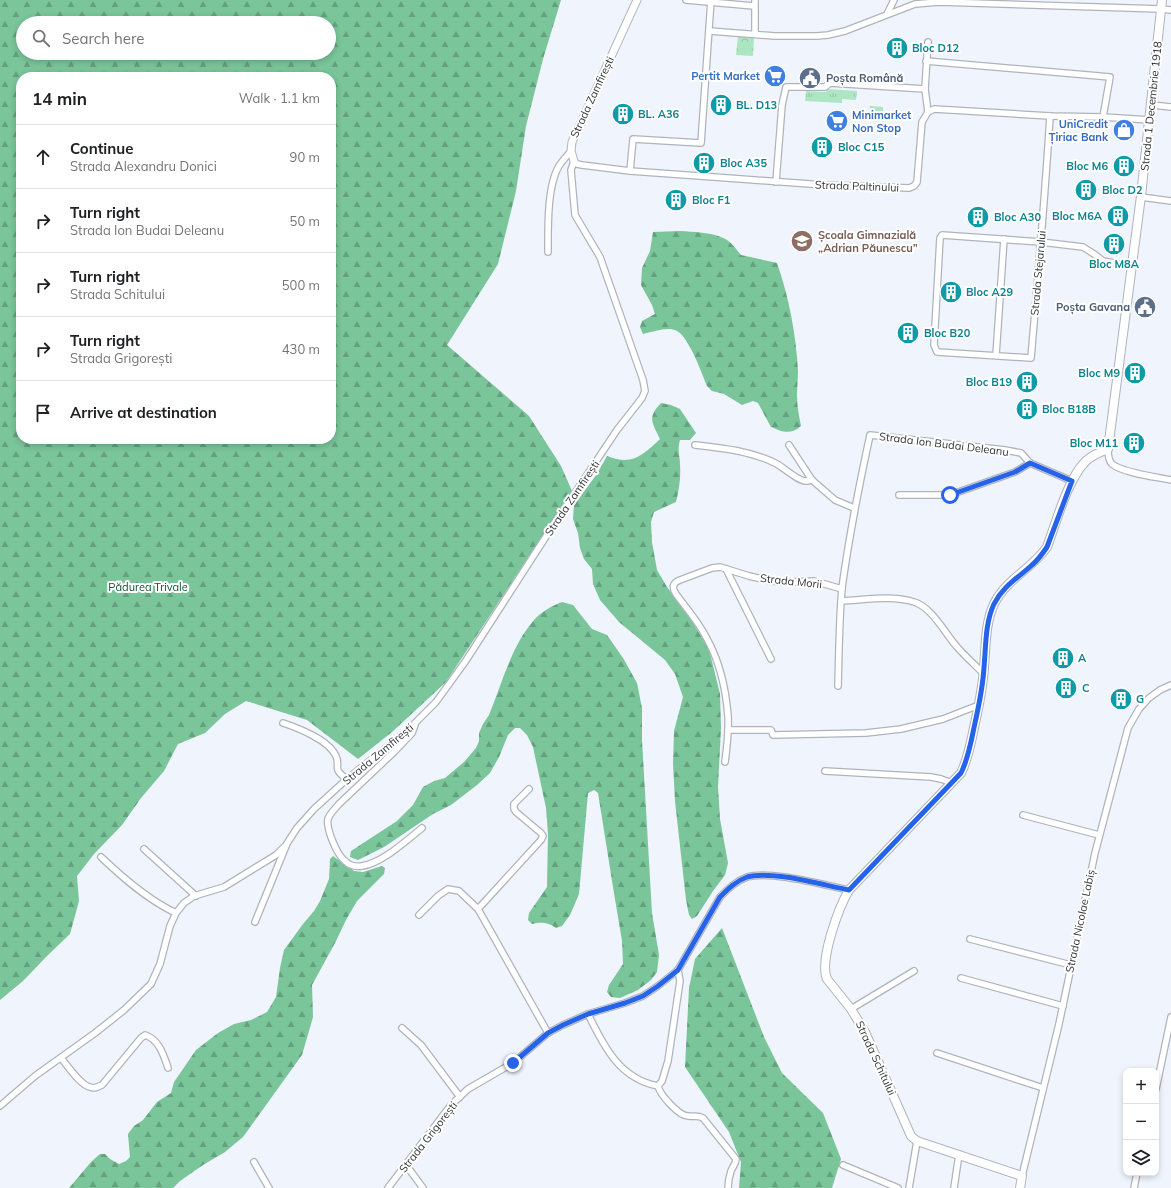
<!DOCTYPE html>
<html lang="en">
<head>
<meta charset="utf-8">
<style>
  body { margin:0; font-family:Mulish,sans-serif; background:#f2f2f2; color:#202124 }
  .controls { position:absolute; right:12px; bottom:12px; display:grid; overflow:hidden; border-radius:8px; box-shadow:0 2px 6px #0003 }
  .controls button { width:36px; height:36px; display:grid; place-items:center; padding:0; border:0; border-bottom:1px solid #e0e0e0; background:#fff; color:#202124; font:20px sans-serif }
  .stop { position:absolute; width:12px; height:12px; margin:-9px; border:3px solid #2563eb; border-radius:50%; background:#fff }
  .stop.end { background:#2563eb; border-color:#fff; box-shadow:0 1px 4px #0008 }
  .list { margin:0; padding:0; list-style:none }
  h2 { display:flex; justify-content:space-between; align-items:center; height:52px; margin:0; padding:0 16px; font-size:17px }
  h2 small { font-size:13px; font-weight:400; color:#757577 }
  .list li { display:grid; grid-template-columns:26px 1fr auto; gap:12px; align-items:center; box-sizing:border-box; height:64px; padding:0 16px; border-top:1px solid #e0e0e0 }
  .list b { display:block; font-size:15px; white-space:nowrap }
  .list p { margin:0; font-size:13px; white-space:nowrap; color:#757577 }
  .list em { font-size:13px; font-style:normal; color:#757577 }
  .icon { flex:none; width:22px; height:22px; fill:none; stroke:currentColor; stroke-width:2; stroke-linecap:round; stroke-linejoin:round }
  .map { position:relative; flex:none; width:1171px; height:1188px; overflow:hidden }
  .search { position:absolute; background:#fff; box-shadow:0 2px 6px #0003; left:16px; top:16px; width:320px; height:44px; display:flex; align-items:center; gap:10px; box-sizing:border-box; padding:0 14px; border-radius:22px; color:#757577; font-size:15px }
  .panel { position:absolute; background:#fff; box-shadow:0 2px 6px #0003; left:16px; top:72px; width:320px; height:372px; border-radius:16px }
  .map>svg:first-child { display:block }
</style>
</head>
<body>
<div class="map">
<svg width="1171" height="1188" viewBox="0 0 1171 1188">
  <defs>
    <pattern id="grass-tufts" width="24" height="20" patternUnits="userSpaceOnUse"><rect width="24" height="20" fill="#ace6c3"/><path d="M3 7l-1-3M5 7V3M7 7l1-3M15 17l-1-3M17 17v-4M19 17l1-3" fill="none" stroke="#94c6a8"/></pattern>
    <pattern id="forest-firs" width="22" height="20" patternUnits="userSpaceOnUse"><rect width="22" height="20" fill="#7ac59a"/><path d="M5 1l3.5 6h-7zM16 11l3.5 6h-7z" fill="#65a17f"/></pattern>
    <pattern id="park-crowns" width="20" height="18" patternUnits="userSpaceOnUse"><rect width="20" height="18" fill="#ace6c3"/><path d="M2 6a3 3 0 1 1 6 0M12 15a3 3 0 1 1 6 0" fill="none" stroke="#94c6a8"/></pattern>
  </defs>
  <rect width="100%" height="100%" fill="#eff4fd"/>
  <g fill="url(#grass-tufts)">
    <polygon points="827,89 857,91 856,100 842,99 842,103 805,101 806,91 826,92"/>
    <polygon points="870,106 883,107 883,120 869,119"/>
  </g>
  <g fill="url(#forest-firs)" fill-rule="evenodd">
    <path d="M0 0H561L543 59 526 126 516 191 498 264 447 345 529 416 561 466 572 491 446 682 392 732 358 759 307 720 246 701 225 714 205 733 178 744 164 771 141 798 122 825 94 854 77 876 79 901 70 934 48 955 23 981 0 1000ZM23 23H329V53H23ZM21 77H331V439H21Z"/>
    <path d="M680 231C693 232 711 232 723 238 731 241 736 249 741 255L777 263C789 297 796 335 798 371 798 379 797 387 797 396 797 406 799 416 801 426 791 435 782 432 771 427L758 403 753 401 742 405 724 394 712 391 707 386C702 374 689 337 677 331 668 326 653 332 643 334L640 327 642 321 655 314 652 305 641 285 642 268 650 251 653 232Z"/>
    <path d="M661 403 671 405 680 409 696 433 690 440H680C677 451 680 455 680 465 681 477 679 490 676 502L654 512 651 522 652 542 657 570 667 587 687 613 709 649 720 694 721 728 718 787 720 819 728 863 725 875 713 891 697 916 692 919 689 915 686 900 675 801 673 764 674 731 683 697 675 674 665 660 619 622 600 600 593 584 592 569 584 559 580 548 578 533 573 519 574 505 597 474 607 456C632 466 642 456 660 439 652 422 647 418 661 403Z"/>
    <path d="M562 602 573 605 592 629 607 635 623 658 637 683 642 708V740L652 913 659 955 657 972 651 980 638 990 620 998 611 997 607 992 609 985 623 964 622 941 613 887 598 793 594 790 588 793 579 894 570 915 562 926 556 928C548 922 541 922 532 924L528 920 529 913 547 887 548 834 546 808 533 747 527 735 520 728H515L508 735 499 757 490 773 477 785 451 805 433 814 384 847 358 860 350 857 351 851 397 821 413 805 423 787 434 781 445 778 464 762 476 748 479 741V733L483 724 489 715C502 684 511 646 534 620 542 611 552 606 562 602Z"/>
    <polygon points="333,856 354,871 363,872 382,866 385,868 384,874 357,901 346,920 335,943 312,985 313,1017 302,1055 243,1137 225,1152 203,1165 180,1181 173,1188 69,1188 91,1162 100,1154 105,1154 110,1159 119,1164 126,1161 130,1157 128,1134 134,1126 143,1120 157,1102 171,1093 174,1082 196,1050 218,1033 234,1024 251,1020 267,1012 276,997 280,968 284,950 303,924 314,911 320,901 329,879 330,859"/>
    <polygon points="722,928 764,1037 782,1073 823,1113 841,1159 832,1188 739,1188 741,1162 729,1132 685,1067 689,988 695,959"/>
  </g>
  <polygon fill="url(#park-crowns)" points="738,36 754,37 753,56 736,55"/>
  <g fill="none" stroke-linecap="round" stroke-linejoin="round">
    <g stroke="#afb4bc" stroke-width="8">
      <g id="minor">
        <polyline points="686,0 754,6"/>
        <polyline points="887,14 894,0"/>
        <polyline points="710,31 775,36 817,36 828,35 845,31 915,4 939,2 1161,9 1171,10"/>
        <polyline points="755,34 755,0"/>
        <polyline points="926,61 1110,77 1103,117"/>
        <polyline points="1152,105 1171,107"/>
        <polyline points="928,112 925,89 928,42"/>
        <path d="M1050 116C1045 197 1038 277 1031 358L937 352 934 345 940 238 942 235 1041 242 1083 247 1094 254 1103 261 1131 266"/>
        <polyline points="630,171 633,139 701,143 711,0"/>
        <polyline points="776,182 782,105 786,87 825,87 830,83 925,89"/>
        <polyline points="1141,197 1171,201"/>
        <path d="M548 252C548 228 547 186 559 166 562 161 567 156 571 151"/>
        <polyline points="996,355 1004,239"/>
        <path d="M695 445C722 448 752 451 777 464 784 468 798 481 806 481 808 481 810 480 812 480"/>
        <polyline points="789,445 812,480 835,500 854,508"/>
        <path d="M1108 449C1108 454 1108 460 1112 464 1123 473 1157 477 1171 480"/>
        <polyline points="899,495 950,495 1015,472 1030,463"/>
        <polyline points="726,569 771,659"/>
        <path d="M841 601C865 600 892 595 914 602 932 607 946 635 958 648 966 657 975 665 984 674"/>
        <path d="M838 686C839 654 839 621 842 588 849 536 859 486 870 435L1005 450 1021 453 1030 463 1072 481"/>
        <path d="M283 723C298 728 329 740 336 756 341 767 331 768 347 779"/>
        <path d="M415 725 412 733 394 752 339 804C335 809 330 813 328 819 326 829 337 855 345 861 350 866 356 867 362 866 382 863 406 841 422 828"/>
        <polyline points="728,730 771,730 773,735 866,733 901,729 943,719 979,705"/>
        <path d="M725 762C727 747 729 732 728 716 726 690 719 660 706 637 698 621 686 608 676 594 672 588 672 583 680 580L712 568 720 567 749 576 771 581 792 582 814 581 842 589"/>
        <polyline points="825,771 931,777 941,779 952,783"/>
        <polyline points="1023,815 1099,835"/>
        <polyline points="144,849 196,896"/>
        <path d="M101 857C123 878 148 900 176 913"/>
        <polyline points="478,909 541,840 543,836 541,833 516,812 514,809 514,804 529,789"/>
        <polyline points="419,915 438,896 448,889 459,891 478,909 548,1033"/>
        <polyline points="255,922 286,846"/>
        <polyline points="970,939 1071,965"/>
        <path d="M678 970 680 981 668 1061 662 1081 658 1086C660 1095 679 1116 688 1116 695 1117 697 1115 703 1118L736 1159C736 1164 733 1166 731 1171 729 1177 728 1182 728 1188"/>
        <polyline points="961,978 1063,1006"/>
        <polyline points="851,1009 914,971"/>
        <path d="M588 1014C604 1047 620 1079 658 1086"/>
        <polyline points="402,1028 421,1045 460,1097"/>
        <polyline points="937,1053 1043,1088"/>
        <path d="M61 1058C67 1065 81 1086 90 1087 94 1089 98 1087 102 1085L141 1038 145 1035C159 1039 164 1056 168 1068"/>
        <polyline points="1156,1089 1171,1017"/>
        <polyline points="0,1106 35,1076 95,1033 124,1010 151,984 160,964 170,926 176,913 184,903 194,896 224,887 276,855 286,845 297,828 314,809 347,779 407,731 436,702 465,662 545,538 617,430 642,398 645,391 643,380 600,257 575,215 571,170 574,161 577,164 582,165 630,171 741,179 824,185 909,188 914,186 917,182 922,122 928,112 934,109 1050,116 1103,117 1150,120"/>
        <polyline points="254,1162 269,1188"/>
        <polyline points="406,1165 423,1188"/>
        <polyline points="843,1165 898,1188"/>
        <polyline points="1022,1176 1059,1024 1095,853 1128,728 1139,709 1149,698 1160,690 1171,685"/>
        <path d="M388 1188 451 1105 468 1089 513 1063 548 1033 563 1025 588 1014 625 1003 643 996 658 986 678 970 720 897C728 889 736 881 747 877 770 870 824 885 849 890"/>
        <polyline points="909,1188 917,1141"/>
        <polyline points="954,1188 959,1154"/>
        <polyline points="1134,1188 1137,1173"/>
      </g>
    </g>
    <g stroke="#afb4bc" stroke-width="9">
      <polyline id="tertiary" points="574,161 571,151 572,142 637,0"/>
    </g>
    <g stroke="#afb4bc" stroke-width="10">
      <path id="secondary" d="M1020 1188 1022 1176 917 1141 911 1136 865 1032 851 1009 827 979C819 960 839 907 849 890L961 773C969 757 971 741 975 723 979 705 983 686 984 667 986 646 985 623 994 604 1006 579 1032 569 1047 547 1056 523 1068 478 1086 461 1092 455 1100 452 1108 449L1141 196 1162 0"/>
    </g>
    <use href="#minor" stroke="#fff" stroke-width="5.5"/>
    <use href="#tertiary" stroke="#fff" stroke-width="7"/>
    <use href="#secondary" stroke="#fff" stroke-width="8"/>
  </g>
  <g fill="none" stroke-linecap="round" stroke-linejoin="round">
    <path stroke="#2563eb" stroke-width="5" d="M513 1063 548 1033 563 1025 588 1014 625 1003 643 996 658 986 678 970 720 897C728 889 736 881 747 877 771 870 823 885 849 890L961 773C969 757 971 741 975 723 979 705 983 686 984 667 986 646 985 623 994 604 1003 586 1018 578 1032 565 1038 560 1043 553 1047 547L1072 481 1030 463 1015 472 950 495"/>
  </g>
  <defs>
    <g id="building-disc" transform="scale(1.15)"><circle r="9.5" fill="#0f9aa8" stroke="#fff"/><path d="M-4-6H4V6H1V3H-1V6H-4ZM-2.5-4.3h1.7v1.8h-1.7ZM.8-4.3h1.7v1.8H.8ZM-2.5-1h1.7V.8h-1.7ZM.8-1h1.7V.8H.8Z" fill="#fff"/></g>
    <g id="supermarket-disc" transform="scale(1.15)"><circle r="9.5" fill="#3f7fe0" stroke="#fff"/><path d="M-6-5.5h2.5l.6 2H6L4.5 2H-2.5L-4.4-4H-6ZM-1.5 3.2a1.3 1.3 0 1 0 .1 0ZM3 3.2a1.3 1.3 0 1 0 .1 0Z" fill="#fff"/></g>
    <g id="civic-disc" transform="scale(1.15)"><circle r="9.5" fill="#5c6f8a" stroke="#fff"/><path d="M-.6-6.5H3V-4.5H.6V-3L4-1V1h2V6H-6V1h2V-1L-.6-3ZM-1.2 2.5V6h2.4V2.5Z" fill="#fff"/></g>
    <g id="shop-disc" transform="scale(1.15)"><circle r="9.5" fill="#3f7fe0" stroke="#fff"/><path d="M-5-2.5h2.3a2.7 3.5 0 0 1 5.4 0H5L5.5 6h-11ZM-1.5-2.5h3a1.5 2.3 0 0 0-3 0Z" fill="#fff"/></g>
    <g id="school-disc" transform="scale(1.15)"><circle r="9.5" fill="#8d6e63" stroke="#fff"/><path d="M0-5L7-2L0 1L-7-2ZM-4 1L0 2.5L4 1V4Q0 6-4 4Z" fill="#fff"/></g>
  </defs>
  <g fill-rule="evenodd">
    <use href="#building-disc" x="897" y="48"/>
    <use href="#supermarket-disc" x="775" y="76"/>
    <use href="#civic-disc" x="810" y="78"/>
    <use href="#building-disc" x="721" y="105"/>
    <use href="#building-disc" x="623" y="114"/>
    <use href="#supermarket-disc" x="837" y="121"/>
    <use href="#shop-disc" x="1124" y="130"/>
    <use href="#building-disc" x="822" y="147"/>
    <use href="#building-disc" x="704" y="163"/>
    <use href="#building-disc" x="1124" y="166"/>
    <use href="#building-disc" x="1086" y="190"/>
    <use href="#building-disc" x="676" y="200"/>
    <use href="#building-disc" x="1118" y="216"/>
    <use href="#building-disc" x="978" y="217"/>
    <use href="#school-disc" x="802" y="241"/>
    <use href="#building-disc" x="1114" y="244"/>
    <use href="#building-disc" x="951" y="292"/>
    <use href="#civic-disc" x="1145" y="307"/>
    <use href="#building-disc" x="908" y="333"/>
    <use href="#building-disc" x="1135" y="373"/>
    <use href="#building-disc" x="1027" y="382"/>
    <use href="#building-disc" x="1027" y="409"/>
    <use href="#building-disc" x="1134" y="443"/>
    <use href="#building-disc" x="1063" y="658"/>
    <use href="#building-disc" x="1066" y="688"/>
    <use href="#building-disc" x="1121" y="699"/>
  </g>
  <g text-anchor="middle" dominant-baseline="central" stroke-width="4" stroke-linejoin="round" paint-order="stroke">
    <g font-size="11" font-weight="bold" fill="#0d838f" stroke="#fff" text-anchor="start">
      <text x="912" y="48">Bloc D12</text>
      <text x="736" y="105">BL. D13</text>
      <text x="638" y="114">BL. A36</text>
      <text x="838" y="147">Bloc C15</text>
      <text x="720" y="163">Bloc A35</text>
      <text x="1108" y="166" text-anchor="end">Bloc M6</text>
      <text x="1102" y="190">Bloc D2</text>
      <text x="692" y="200">Bloc F1</text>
      <text x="1102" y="216" text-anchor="end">Bloc M6A</text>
      <text x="994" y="217">Bloc A30</text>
      <text x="1114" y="264" text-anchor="middle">Bloc M8A</text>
      <text x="966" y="292">Bloc A29</text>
      <text x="924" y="333">Bloc B20</text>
      <text x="1120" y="373" text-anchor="end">Bloc M9</text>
      <text x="1012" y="382" text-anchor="end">Bloc B19</text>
      <text x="1042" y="409">Bloc B18B</text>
      <text x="1118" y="443" text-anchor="end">Bloc M11</text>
      <text x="1078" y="658">A</text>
      <text x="1082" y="688">C</text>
      <text x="1136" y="699">G</text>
    </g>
    <g font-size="11" font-weight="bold" fill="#366cbe" stroke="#fff" text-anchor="end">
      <text x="760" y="76">Pertit Market</text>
      <text x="852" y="115" text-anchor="start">Minimarket<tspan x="852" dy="13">Non Stop</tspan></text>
      <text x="1108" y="124">UniCredit<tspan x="1108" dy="13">Țiriac Bank</tspan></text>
    </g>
    <g font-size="11" font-weight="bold" fill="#4e5e75" stroke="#fff" text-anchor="start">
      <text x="826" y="78">Poșta Română</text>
      <text x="1130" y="307" text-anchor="end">Poșta Gavana</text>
    </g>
    <g font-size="11" fill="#333538" stroke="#fff">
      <text transform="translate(592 97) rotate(-65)">Strada Zamfirești</text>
      <text transform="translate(1151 106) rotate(-84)">Strada 1 Decembrie 1918</text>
      <text transform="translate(857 186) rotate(2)">Strada Paltinului</text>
      <text transform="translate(1038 273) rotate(-85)">Strada Stejarului</text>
      <text transform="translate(944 444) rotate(7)">Strada Ion Budai Deleanu</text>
      <text transform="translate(572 498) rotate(-56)">Strada Zamfirești</text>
      <text transform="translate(791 581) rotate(6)">Strada Morii</text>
      <text transform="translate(378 754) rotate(-40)">Strada Zamfirești</text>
      <text transform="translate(1080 921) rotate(-78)">Strada Nicolae Labiș</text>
      <text transform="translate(876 1058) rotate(65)">Strada Schitului</text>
      <text transform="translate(428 1137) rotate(-52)">Strada Grigorești</text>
    </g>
    <g font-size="11" font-weight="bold" fill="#785e54" stroke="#fff" text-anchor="start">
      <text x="818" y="235">Școala Gimnazială<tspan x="818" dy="13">„Adrian Păunescu”</tspan></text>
    </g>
    <g font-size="11" fill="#134e32" stroke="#fff">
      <text x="148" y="587">Pădurea Trivale</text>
    </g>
  </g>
</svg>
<div class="controls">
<button>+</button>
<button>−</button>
<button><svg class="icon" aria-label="layers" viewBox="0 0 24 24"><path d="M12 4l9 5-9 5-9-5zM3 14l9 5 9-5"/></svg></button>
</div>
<div class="stop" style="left:950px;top:495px"></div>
<div class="stop end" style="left:513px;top:1063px"></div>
<div class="search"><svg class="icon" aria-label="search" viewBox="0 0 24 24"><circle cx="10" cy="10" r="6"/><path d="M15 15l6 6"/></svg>Search here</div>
<section class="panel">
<h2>14 min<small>Walk · 1.1 km</small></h2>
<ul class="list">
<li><svg class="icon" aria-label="ahead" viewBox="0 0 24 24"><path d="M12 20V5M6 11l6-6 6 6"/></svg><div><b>Continue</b><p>Strada Alexandru Donici</p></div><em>90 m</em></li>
<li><svg class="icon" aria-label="right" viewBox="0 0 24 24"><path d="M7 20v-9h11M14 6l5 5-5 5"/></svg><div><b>Turn right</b><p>Strada Ion Budai Deleanu</p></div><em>50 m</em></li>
<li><svg class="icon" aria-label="right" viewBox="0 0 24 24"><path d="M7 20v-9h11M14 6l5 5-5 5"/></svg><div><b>Turn right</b><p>Strada Schitului</p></div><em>500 m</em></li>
<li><svg class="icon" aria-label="right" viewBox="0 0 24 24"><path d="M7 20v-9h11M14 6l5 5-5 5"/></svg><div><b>Turn right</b><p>Strada Grigorești</p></div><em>430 m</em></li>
<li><svg class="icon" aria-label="arrive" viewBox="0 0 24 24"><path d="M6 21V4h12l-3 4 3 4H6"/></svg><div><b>Arrive at destination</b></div></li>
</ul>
</section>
</div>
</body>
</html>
